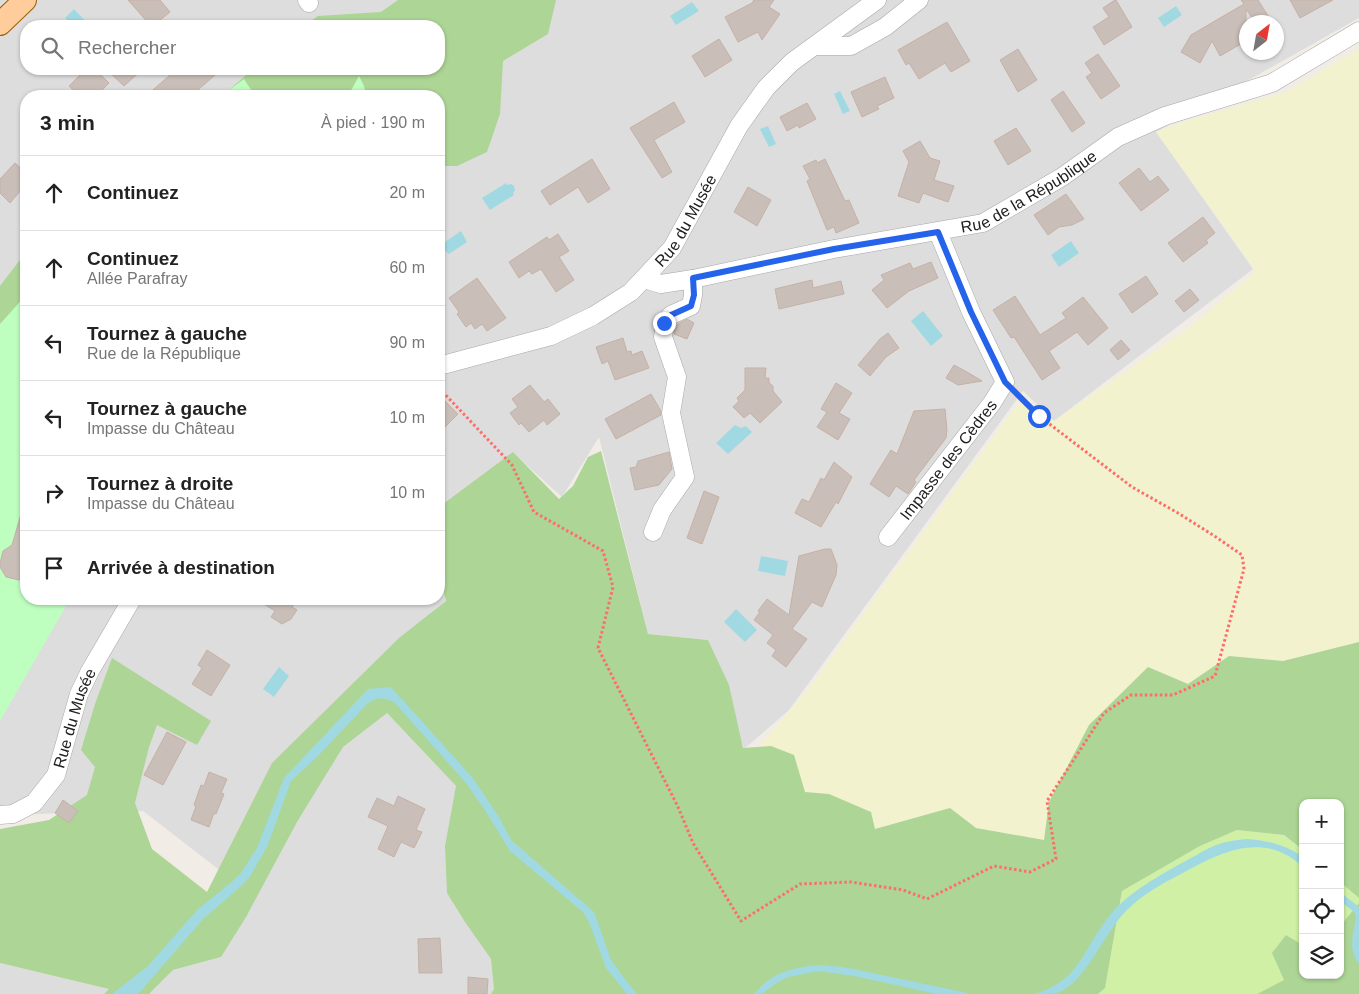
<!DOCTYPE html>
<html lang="fr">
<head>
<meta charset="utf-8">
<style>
  body { margin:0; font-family:Helvetica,sans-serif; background:#f2f2f2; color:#222 }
  .controls { position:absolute; right:15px; bottom:15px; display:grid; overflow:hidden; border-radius:10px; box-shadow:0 1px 4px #0004 }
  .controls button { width:45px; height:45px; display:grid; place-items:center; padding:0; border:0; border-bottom:1px solid #e0e0e0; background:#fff; color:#222; font:25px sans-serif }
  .compass { position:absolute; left:1239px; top:15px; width:45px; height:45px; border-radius:50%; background:#fff; box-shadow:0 1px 4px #0004; rotate:31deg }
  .stop { position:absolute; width:15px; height:15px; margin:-11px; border:4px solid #2563eb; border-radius:50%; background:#fff }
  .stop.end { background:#2563eb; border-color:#fff; box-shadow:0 1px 5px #0008 }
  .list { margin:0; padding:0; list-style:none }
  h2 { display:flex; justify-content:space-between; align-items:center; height:65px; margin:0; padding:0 20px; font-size:21px }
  h2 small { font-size:16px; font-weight:400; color:#767676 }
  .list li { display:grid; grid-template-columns:32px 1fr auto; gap:15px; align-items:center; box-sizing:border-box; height:75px; padding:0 20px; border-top:1px solid #e0e0e0 }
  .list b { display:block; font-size:19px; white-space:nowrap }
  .list p { margin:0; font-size:16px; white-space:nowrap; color:#767676 }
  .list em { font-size:16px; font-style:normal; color:#767676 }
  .icon { flex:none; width:28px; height:28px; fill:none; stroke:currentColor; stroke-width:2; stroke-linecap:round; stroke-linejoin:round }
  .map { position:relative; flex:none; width:1359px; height:994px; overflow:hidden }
  .search { position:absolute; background:#fff; box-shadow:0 1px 4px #0004; left:20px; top:20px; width:425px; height:55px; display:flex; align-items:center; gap:12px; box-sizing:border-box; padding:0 18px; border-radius:20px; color:#767676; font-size:19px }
  .panel { position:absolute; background:#fff; box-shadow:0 1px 4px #0004; left:20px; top:90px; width:425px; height:515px; border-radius:20px }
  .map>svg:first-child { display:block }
</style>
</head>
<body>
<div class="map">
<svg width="1359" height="994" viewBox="0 0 1359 994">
  <rect width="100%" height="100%" fill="#f1ece5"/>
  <g fill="#dedddd" fill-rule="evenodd">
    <path d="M0 0H1359V18L1156 132 1253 269 1054 421 1023 391 789 710 744 749 708 640 648 634 599 437 562 497 513 453 439 507V96H26V599H439V579L446 601 387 713 456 786 532 994H149L173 970 221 957 248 892 143 811 0 815ZM1246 22H1276V52H1246ZM26 26H439V69H26Z"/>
    <polygon points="0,963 110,989 104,994 0,994"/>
  </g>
  <polygon fill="#f2f2cf" points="1359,49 1359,642 1283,661 1229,656 1188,684 1049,802 1044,840 976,828 950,808 874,830 829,794 805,792 758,747 806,692 1019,402 1054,421 1194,324 1256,271 1156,132 1182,122 1289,91 1339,60"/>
  <g fill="#d0f0a6">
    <polygon points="1237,830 1284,835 1303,850 1303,945 1286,935 1285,980 1257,994 1098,994 1105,987 1122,891 1200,846"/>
    <polygon points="1340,882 1359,898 1359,903 1340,926"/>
  </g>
  <g fill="#add596">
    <polygon points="398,0 556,0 548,34 503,61 500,114 487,152 457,166 439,166 439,96 222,96 253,69 439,69 439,26 304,26 318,16 381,12"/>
    <polygon points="26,252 26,380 0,406 0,286"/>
    <polygon points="601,451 648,634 708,640 729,685 743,748 771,746 794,755 805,792 829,794 871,812 875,829 950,808 976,828 1044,840 1049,802 1089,725 1148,667 1188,684 1229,656 1283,661 1359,642 1359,898 1340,882 1340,803 1303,803 1303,850 1284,835 1237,830 1200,846 1122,891 1105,988 1098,994 491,994 494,989 491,959 465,922 447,893 445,846 456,786 387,713 343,747 297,822 246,917 221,957 173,970 149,994 104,994 109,989 0,963 0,829 49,820 87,795 95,767 81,750 95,704 112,658 211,721 197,745 157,725 149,747 135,803 152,849 207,892 272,763 399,638 446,601 439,574 439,507 513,452 559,499 573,486 588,457"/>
    <polygon points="1359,903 1359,994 1257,994 1284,980 1272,953 1286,935 1303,945 1303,975 1340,975 1340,926"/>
  </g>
  <g fill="#beffbf">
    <polygon points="359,76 364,86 366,96 348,96"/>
    <polygon points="244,79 255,96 221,96"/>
    <polygon points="26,295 26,599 70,599 0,721 0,324"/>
  </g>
  <g fill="#a1d9e3">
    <polygon points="692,2 699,11 676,25 670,16"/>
    <polygon points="1176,6 1182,15 1164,27 1158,18"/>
    <polygon points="74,9 90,26 72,26 65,18"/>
    <polygon points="840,91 850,111 843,114 834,94"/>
    <polygon points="768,126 776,144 769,147 760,129"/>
    <polygon points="506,183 507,185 511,184 514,186 515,190 513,193 514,195 490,210 482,198"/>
    <polygon points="461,231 467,242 449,254 444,250 442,244"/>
    <polygon points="1071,241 1079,253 1059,267 1051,255"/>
    <polygon points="923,311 943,336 931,346 911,321"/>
    <polygon points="735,425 741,428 746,426 752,432 728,454 716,443"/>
    <polygon points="761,556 788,561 785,576 758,571"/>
    <polygon points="736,609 757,630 745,642 724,622"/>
    <polygon points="279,667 289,676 274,697 263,689"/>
    <path d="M391 687 472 777 499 817 511 840 594 912 611 960 627 982 637 994H627L606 968 589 922 583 912 510 851 485 810 466 783 395 703C385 697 376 697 367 704L318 756 291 781 267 847 249 878 238 889 204 918 140 992 137 994H112L148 966 198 909 233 881 241 873 257 848 284 778 368 689Z"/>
    <path d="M1246 839C1266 840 1286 845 1303 857V867C1264 830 1220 852 1181 874 1162 884 1143 894 1127 910 1104 932 1087 982 1057 993 1051 994 1041 994 1034 994 1078 982 1083 951 1106 920 1127 892 1159 876 1189 859 1199 854 1209 847 1219 844 1228 841 1237 840 1246 839Z"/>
    <path d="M1340 892 1359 907V964C1347 948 1354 933 1356 916L1354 912 1340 901Z"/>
    <path d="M823 965 849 968 972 994H937L854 976 818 971 788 977 775 984 762 994H754C772 972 795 966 823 965Z"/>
  </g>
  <g fill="#cabeb8" stroke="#c5b1a6">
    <polygon points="128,0 160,0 170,12 153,26 151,26"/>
    <polygon points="754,0 774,0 769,7 780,14 762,40 758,32 738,42 725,17 752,3"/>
    <polygon points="1115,0 1116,0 1132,27 1104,45 1093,27 1109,17 1103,8"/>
    <polygon points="1241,0 1258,0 1272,22 1255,22 1246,9 1246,41 1220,56 1212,41 1200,63 1181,52 1191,35 1244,4"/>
    <polygon points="1290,0 1333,0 1300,18"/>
    <polygon points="947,22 970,61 951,72 945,63 919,79 909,63 906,65 898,50"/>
    <polygon points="719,39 732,60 705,77 692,56"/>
    <polygon points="1018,49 1037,80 1018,92 1000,60"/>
    <polygon points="1098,54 1120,86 1101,99 1086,77 1092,73 1085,63"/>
    <polygon points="86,69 95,69 109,83 96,96 79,96 69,86"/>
    <polygon points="106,69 143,69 124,86"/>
    <polygon points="177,69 222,69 191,96 146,96"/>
    <polygon points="885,77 894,98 877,106 879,109 862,117 851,92"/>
    <polygon points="1063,91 1085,123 1072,132 1051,100"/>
    <polygon points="674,102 685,122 654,140 672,172 662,178 630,128"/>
    <polygon points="807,103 816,119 799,128 798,125 787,131 780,117"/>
    <polygon points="1016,128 1031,151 1008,165 994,141"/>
    <polygon points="920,141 930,158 940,161 934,180 954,186 948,202 923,193 919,203 898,196 909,162 903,151"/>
    <polygon points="592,159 610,189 588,203 578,187 550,205 541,191"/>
    <polygon points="825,159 845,201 849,200 859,223 836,233 834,227 827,230 807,181 810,179 803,166 816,160 817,163"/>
    <polygon points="15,163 26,173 26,184 10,203 0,193 0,179"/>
    <polygon points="1139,168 1150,182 1158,176 1169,190 1141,211 1119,183"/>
    <polygon points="748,187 771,200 757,226 734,212"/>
    <polygon points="1066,194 1084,219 1072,225 1059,227 1048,235 1034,215"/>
    <polygon points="1203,217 1215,233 1206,240 1208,243 1183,262 1168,243"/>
    <polygon points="558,234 569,251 559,257 574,280 556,292 541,269 532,274 529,271 519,278 509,262 547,237 549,240"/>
    <polygon points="931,262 938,278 909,291 887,308 872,290 884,280 881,275 910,263 913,269"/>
    <polygon points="1146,276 1158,294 1132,313 1119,294"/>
    <polygon points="477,278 506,318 487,331 482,324 475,329 471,323 466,327 457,314 459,312 449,298"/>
    <polygon points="812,280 813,288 841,281 844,294 779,309 775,289"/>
    <polygon points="1190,289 1199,300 1184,312 1175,301"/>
    <polygon points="1015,296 1040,335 1066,318 1062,313 1083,297 1108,328 1088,345 1077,332 1049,351 1060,368 1042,380 1014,337 1011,338 993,310"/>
    <polygon points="687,319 694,323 687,339 674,334 675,327 678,324"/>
    <polygon points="888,333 899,348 886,357 870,376 858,365 880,339"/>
    <polygon points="623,338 627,352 631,351 632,355 642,351 649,368 615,380 608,361 602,364 596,347"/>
    <polygon points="1121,340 1130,350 1118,360 1110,350"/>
    <polygon points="954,365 967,372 982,381 958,385 946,378"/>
    <polygon points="745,368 766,368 765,378 769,378 769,383 773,386 773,391 782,402 760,423 750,413 744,418 733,407 739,401 737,398 745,390"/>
    <polygon points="836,383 852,393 839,413 850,419 838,440 817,427 827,412 821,409"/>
    <polygon points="530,385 544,402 548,399 560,414 547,425 544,420 529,432 521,423 519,425 510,413 518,407 512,399"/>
    <polygon points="651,394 661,411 661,415 616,439 605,419"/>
    <polygon points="439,395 458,414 439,433"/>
    <polygon points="945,409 947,430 946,438 914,480 916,482 908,494 896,486 889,497 870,484 891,450 897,454 914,411"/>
    <polygon points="669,452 672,469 659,485 635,490 630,468 636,467 638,461"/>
    <polygon points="834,462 852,477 838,504 836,502 821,527 795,513 802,499 809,502 821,478 824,480"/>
    <polygon points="704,491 719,497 702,544 687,538"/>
    <polygon points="22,511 26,512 26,576 19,580 6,577 0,567 0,563 3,551 12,545"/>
    <polygon points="825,549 831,549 837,565 836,575 822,607 812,602 792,629 807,639 786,667 772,656 776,650 767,643 773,635 754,620 760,612 758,611 767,599 789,615 799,556"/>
    <polygon points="256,599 298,599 292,607 297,610 291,619 282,624 271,617 275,611"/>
    <polygon points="207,650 230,665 211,696 192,684 202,668 198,665"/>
    <polygon points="167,732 186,742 163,785 144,775"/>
    <polygon points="209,772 227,779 221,793 224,794 216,814 214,813 209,827 191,820 196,806 194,805 201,785 204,786"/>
    <polygon points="398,796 425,809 416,830 422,832 414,848 401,842 394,857 378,849 388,826 368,817 377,798 394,806"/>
    <polygon points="63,800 78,811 69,823 55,813"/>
    <polygon points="440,938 442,973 419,973 418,939"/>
    <polygon points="468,977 488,979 487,994 468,994"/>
  </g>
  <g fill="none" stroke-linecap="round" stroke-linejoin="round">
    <g stroke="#a7a7a7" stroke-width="19">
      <g id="minor">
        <polyline points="307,0 309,3"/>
        <polyline points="815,46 851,46 885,27 919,0"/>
        <path id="s1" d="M644 279 661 284 693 279 834 249 983 223 1062 177 1118 137 1165 116 1272 83 1359 31"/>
        <path id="s2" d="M439 366 551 336 593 316 631 292 672 248 739 126 766 88 792 62 877 0"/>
        <polyline points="653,532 662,510 685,477 671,413 677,377 663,337 665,323 671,315 691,306 693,295 693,279"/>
        <path id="s3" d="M888 537 992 403 1005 382 971 312 938 232"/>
        <path id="s4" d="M0 815 13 814 34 803 56 775 79 694 90 671 132 599"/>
      </g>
    </g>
    <g stroke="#9b5d00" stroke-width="24">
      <polyline id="major" points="0,24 25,0"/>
    </g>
    <polyline stroke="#ff6d68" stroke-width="3" stroke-dasharray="2.5 2.5" stroke-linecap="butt" points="439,388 512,465 534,512 603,551 613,587 598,648 678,807 693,843 741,921 800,884 851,882 903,890 927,899 994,866 1030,872 1056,859 1047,801 1104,713 1131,695 1173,695 1215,676 1244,569 1242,555 1216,537 1178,513 1132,487 1039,416 1018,395"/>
    <use href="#minor" stroke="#fff" stroke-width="18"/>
    <use href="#major" stroke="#ffcd9c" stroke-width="22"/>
  </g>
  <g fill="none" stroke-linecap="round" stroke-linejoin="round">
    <polyline stroke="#2563eb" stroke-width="6" points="664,323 671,315 691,306 694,295 693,278 834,249 938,232 971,312 1005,382 1039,416"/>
  </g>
  <g text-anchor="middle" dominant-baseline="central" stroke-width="4.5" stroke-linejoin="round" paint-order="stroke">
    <g font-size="16" fill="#202020" stroke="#fff">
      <text stroke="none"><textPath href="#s1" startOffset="400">Rue de la République</textPath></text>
      <text stroke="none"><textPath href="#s2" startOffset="298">Rue du Musée</textPath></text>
      <text stroke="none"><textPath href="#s3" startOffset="98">Impasse des Cèdres</textPath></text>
      <text stroke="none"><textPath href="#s4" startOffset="132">Rue du Musée</textPath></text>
    </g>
  </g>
</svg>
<div class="controls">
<button>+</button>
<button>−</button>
<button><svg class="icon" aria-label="locate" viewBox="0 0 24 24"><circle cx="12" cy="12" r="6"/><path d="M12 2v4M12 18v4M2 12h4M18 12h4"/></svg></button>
<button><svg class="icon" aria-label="layers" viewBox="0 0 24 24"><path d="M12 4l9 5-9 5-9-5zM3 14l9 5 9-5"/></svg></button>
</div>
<svg class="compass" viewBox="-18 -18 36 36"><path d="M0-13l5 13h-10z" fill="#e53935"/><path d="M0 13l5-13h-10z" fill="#767676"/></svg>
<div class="stop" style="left:1039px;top:416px"></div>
<div class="stop end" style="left:664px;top:323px"></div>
<div class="search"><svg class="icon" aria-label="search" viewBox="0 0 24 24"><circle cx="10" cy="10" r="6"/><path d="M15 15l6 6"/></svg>Rechercher</div>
<section class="panel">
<h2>3 min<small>À pied · 190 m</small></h2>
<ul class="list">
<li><svg class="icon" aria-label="ahead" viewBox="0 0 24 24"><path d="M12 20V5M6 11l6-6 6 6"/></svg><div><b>Continuez</b></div><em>20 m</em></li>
<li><svg class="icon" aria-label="ahead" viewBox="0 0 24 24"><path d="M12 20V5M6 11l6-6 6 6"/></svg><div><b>Continuez</b><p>Allée Parafray</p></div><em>60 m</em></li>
<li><svg class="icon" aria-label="left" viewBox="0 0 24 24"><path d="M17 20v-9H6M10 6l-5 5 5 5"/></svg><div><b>Tournez à gauche</b><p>Rue de la République</p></div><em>90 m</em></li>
<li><svg class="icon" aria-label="left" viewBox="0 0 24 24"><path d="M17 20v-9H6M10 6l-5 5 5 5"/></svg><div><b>Tournez à gauche</b><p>Impasse du Château</p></div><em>10 m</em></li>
<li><svg class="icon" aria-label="right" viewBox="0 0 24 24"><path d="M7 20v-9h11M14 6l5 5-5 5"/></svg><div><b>Tournez à droite</b><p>Impasse du Château</p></div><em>10 m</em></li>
<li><svg class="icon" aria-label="arrive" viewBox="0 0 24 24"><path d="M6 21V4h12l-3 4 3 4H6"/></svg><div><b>Arrivée à destination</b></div></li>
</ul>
</section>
</div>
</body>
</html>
